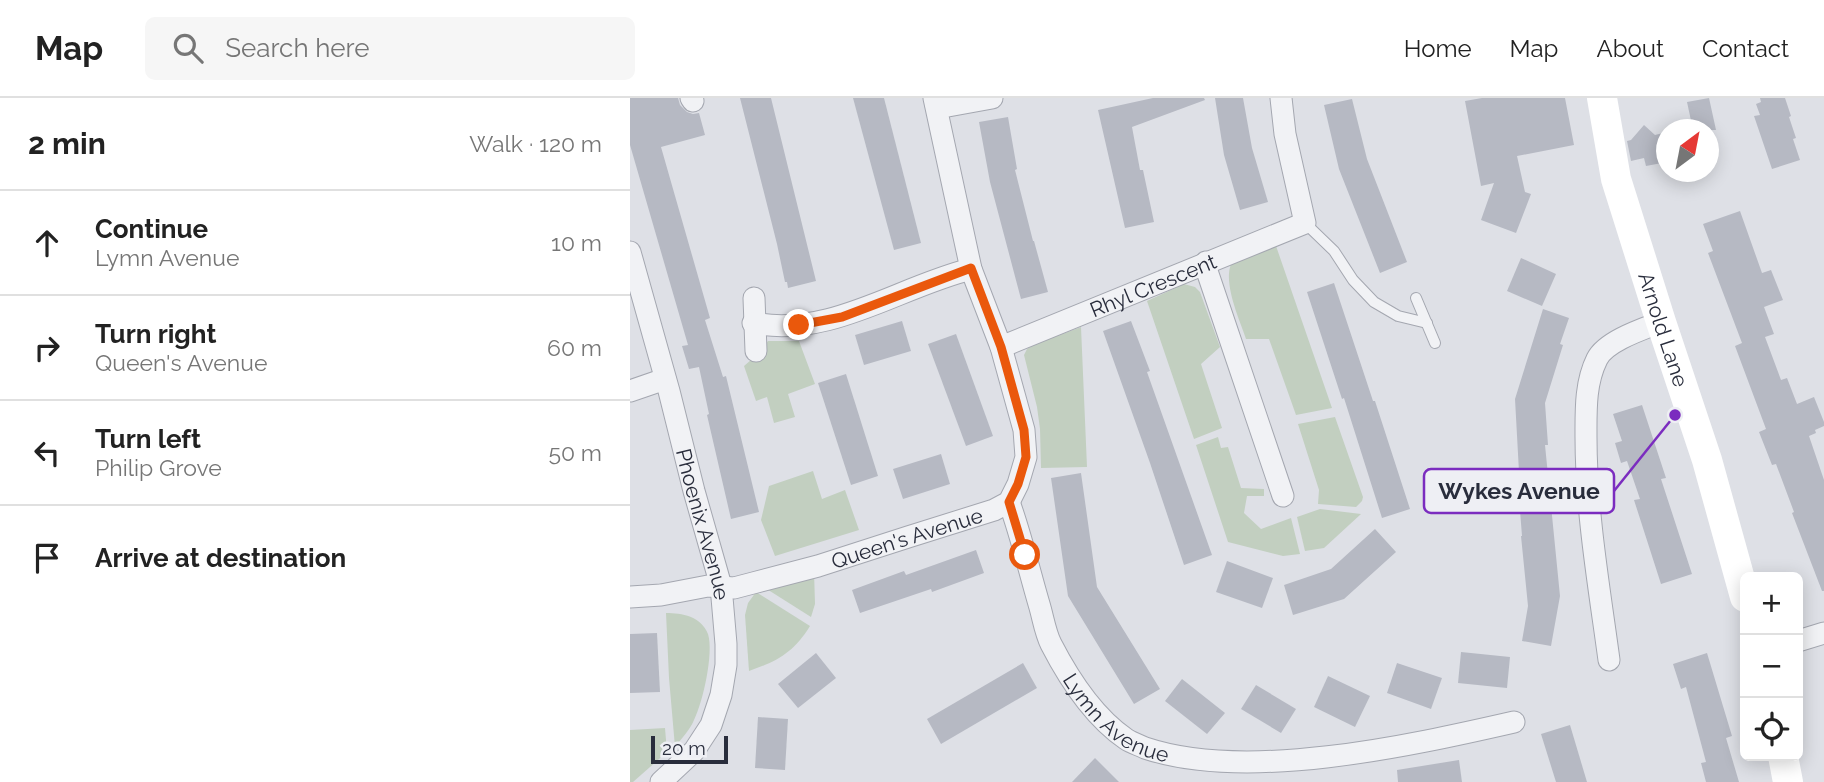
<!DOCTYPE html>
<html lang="en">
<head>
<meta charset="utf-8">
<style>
  body { margin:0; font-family:Raleway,sans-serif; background:#f6f6f6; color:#222 }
  .controls { position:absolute; right:21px; bottom:21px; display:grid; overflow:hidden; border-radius:10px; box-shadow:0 4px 18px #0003 }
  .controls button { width:63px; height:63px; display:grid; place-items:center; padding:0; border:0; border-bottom:2px solid #e0e0e0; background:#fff; color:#222; font:35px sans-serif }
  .compass { position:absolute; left:1026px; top:21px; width:63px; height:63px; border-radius:50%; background:#fff; box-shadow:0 4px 18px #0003; rotate:32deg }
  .scale { position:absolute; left:21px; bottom:18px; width:77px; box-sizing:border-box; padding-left:7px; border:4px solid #292d3c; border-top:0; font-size:19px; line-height:24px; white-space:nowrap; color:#292d3c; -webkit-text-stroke:5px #eeeff4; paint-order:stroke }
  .stop { position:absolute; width:21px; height:21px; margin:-16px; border:5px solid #ea580c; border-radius:50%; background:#fff }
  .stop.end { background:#ea580c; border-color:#fff; box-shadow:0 2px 7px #0008 }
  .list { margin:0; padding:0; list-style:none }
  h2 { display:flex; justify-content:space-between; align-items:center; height:91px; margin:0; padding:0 28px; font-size:30px }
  h2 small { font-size:23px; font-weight:400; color:#767676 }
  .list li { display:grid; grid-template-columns:46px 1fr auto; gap:21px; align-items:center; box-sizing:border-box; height:105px; padding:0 28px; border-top:2px solid #e0e0e0 }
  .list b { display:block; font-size:26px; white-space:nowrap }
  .list p { margin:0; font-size:23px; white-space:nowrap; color:#767676 }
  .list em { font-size:23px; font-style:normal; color:#767676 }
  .icon { flex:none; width:38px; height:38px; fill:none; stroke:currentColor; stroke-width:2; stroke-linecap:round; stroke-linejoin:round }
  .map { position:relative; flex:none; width:1194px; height:684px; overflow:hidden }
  header { display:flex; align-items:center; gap:42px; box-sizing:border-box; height:98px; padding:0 35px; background:#fff; border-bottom:2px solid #e0e0e0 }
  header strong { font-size:33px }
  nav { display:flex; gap:38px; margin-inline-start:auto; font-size:24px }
  .search { width:490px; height:63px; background:#f6f6f6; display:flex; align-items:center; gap:18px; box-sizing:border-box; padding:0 24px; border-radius:10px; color:#767676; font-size:26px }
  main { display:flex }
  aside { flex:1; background:#fff }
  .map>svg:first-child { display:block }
</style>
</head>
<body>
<header>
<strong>Map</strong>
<div class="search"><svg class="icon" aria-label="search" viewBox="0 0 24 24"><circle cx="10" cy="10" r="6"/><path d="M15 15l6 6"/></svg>Search here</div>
<nav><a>Home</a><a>Map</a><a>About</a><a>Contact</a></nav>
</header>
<main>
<aside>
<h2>2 min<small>Walk · 120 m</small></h2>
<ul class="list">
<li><svg class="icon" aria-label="ahead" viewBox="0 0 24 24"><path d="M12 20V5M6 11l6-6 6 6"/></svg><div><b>Continue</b><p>Lymn Avenue</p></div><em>10 m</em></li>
<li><svg class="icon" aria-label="right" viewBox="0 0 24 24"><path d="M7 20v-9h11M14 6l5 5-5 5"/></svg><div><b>Turn right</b><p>Queen's Avenue</p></div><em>60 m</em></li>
<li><svg class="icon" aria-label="left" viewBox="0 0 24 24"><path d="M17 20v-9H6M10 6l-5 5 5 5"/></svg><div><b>Turn left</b><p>Philip Grove</p></div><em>50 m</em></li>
<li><svg class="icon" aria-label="arrive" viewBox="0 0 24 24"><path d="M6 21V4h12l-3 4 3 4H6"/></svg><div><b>Arrive at destination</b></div></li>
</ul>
</aside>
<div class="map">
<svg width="1194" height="684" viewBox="0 0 1194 684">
  <rect width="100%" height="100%" fill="#dee0e6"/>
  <g fill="#c2cfc0">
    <path d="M645 145 702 310 666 317 639 241H616C610 222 586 172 608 158 619 152 634 149 645 145Z"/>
    <polygon points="554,186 565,189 570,194 590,249 571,266 592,330 564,341 517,203"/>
    <polygon points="451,229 457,369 411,370 410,331 407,309 394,257 397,251 403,247"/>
    <polygon points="138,243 169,243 185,286 158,296 165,319 144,325 137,299 126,303 114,268 129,255"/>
    <polygon points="705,319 733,399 732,403 726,409 688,406 689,392 668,326"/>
    <polygon points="588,339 591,350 598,349 611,390 634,391 634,398 617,398 614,415 631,431 661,420 670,456 653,458 598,444 566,347"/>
    <polygon points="183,373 192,401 215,392 229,432 145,458 131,422 139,388"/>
    <polygon points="690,411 731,416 694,450 675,453 667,419"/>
    <polygon points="184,474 185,506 181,519 132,488"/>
    <path d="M126 494 180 528C164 554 148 563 119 573L115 517 118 505Z"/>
    <path d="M36 515C52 515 71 518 78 536 84 555 73 604 64 622 60 632 51 641 45 649L39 580Z"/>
    <polygon points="35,630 37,654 3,684 0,684 0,632"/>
  </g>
  <g fill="#b6b9c3">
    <polygon points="0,0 48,0 50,7 57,14 63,16 69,15 75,37 31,49 80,220 75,222 93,279 96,278 129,414 101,421 77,317 79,316 69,269 59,271 52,248 58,247 0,47"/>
    <polygon points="110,0 141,0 186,183 158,190 157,184 155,184 147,146"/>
    <polygon points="223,0 254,0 291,145 264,152"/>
    <polygon points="523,0 574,0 575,2 502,29 510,72 513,72 524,124 495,130 468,12"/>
    <polygon points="585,0 613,0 622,50 638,104 610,112 594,57"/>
    <polygon points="852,0 935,0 944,47 887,58 895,94 901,96 886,135 851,122 864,85 851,88 835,3"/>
    <polygon points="1079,0 1086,32 1063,32 1057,4"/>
    <polygon points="1130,0 1155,0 1161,18 1159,19 1166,40 1163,41 1170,62 1142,71 1124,18 1130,17 1126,6 1131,4"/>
    <polygon points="722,1 737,61 777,164 750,175 709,71 694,7"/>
    <polygon points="378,19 387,71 385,72 403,143 404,143 418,194 391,201 360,84 349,24"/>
    <polygon points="1014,27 1025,37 1037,34 1037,64 1016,68 1014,60 1001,63 997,43 1001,42"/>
    <polygon points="1110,113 1132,175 1141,172 1153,202 1134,209 1144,236 1135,239 1151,282 1157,280 1167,306 1184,299 1194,324 1194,328 1185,332 1186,335 1179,338 1194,382 1194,493 1192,493 1162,415 1164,414 1146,366 1142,367 1129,334 1136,331 1105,248 1112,245 1078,155 1083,153 1073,126"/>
    <polygon points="891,160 926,176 912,208 877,193"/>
    <polygon points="704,185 743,303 745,303 780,411 752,420 714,300 712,301 677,194"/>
    <polygon points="913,211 939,220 930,246 933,247 915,305 918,347 915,347 930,498 921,548 892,543 898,508 891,438 892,438 887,374 889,374 885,301"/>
    <polygon points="272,223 281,253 234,267 225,237"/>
    <polygon points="501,223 520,273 517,274 582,457 554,467 520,365 473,233"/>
    <polygon points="326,236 363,338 336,348 298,246"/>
    <polygon points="216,276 248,378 221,387 188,285"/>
    <polygon points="1012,307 1036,380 1031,381 1062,476 1031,486 1004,402 1010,401 997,363 991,365 985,345 992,343 983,316"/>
    <polygon points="311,356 320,386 273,401 263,371"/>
    <polygon points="451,375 467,489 530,591 504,606 438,498 421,380"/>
    <polygon points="745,431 766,454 714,501 663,517 654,487 701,471"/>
    <polygon points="346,452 354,475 302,494 301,491 230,515 222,492 274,473 276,477"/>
    <polygon points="597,463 643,480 632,510 586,494"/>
    <polygon points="27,535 30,594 0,595 0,536"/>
    <polygon points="831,554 880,559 877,590 828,585"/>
    <polygon points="186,555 206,580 168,610 148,586"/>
    <polygon points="1077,555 1102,638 1096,640 1109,684 1076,684 1071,665 1076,664 1056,589 1051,591 1043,566"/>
    <polygon points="393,565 407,590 311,646 297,621"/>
    <polygon points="767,565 812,580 801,611 757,595"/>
    <polygon points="698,578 740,598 725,629 684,609"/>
    <polygon points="552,581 595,615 577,636 535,603"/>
    <polygon points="626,587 666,611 651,635 611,611"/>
    <polygon points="128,619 158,621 155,672 125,670"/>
    <polygon points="940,627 957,684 926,684 911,636"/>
    <polygon points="465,660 489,684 442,684"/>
    <polygon points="829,662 832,684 768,684 767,672"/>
  </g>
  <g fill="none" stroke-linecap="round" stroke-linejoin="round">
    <g stroke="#a4a7b0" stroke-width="12">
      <g id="lane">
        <polyline points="675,125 704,153 723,182 744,204 768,218 797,225"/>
        <polyline points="786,200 805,245"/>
      </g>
    </g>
    <g stroke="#a4a7b0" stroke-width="23">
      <g id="street">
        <polyline points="61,0 63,3"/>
        <polyline points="306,7 318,8 362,0"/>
        <path id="s1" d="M0 154 39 293 64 393 91 488 96 546V567L91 597 81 627 64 653 31 684"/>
        <polyline points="576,164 577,173 653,398"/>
        <polyline points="124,200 126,253"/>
        <path d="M123 225C201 240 268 189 341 171"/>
        <path id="s2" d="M371 249 675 125 655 36 651 0"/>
        <polyline points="0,293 35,281"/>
        <path id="s3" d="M379 404C391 437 399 472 409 506 413 519 415 534 421 546 439 581 464 619 496 641 502 645 509 647 515 650 616 684 779 648 884 624"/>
        <path id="s4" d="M0 499 31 497 78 488 104 490 123 485 188 468 278 439 364 412 379 404 388 386 396 359 394 332 371 249 341 171 304 0"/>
        <polyline points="1168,543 1194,535"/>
        <path d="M979 562C969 488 956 414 956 339 956 313 955 285 967 261 976 243 1013 231 1031 224"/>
      </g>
    </g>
    <use href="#lane" stroke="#f1f2f5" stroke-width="10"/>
    <use href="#street" stroke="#f1f2f5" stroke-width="21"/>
    <g stroke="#fff" stroke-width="30">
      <path id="s5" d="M972 0 986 81 1031 224 1077 362 1115 499"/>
      <polyline points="1153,658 1158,684"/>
    </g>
  </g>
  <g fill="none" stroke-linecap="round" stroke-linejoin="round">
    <polyline stroke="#ea580c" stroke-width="9" points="169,227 212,219 341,170 371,249 394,332 396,359 388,386 379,404 395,457"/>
  </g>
  <g text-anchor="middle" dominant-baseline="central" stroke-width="5" stroke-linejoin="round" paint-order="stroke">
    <g font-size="21" fill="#292d3c" stroke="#eeeff4">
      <text stroke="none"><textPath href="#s2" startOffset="164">Rhyl Crescent</textPath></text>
      <text stroke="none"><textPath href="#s5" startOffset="240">Arnold Lane</textPath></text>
      <text stroke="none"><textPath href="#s1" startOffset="282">Phoenix Avenue</textPath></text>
      <text stroke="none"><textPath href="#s4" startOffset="285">Queen's Avenue</textPath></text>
      <text stroke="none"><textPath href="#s3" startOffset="250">Lymn Avenue</textPath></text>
    </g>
  </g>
  <path fill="none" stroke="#7b2cbf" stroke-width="2.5" d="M1045 317L984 393"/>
  <circle fill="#7b2cbf" stroke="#eeeff4" stroke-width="2.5" cx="1045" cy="317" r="7"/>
  <rect fill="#eeeff4" stroke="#7b2cbf" stroke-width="2.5" x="794" y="371" width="190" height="44" rx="7"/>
  <g font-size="23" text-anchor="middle" font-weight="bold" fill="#292d3c">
    <text x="889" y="401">Wykes Avenue</text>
  </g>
</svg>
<div class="controls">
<button>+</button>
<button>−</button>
<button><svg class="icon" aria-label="locate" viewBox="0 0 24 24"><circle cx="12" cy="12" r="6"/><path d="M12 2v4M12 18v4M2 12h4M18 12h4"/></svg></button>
</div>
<svg class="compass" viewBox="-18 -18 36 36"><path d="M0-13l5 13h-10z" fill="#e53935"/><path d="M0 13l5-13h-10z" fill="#767676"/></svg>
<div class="scale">20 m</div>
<div class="stop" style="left:395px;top:457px"></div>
<div class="stop end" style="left:169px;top:227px"></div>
</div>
</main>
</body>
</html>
